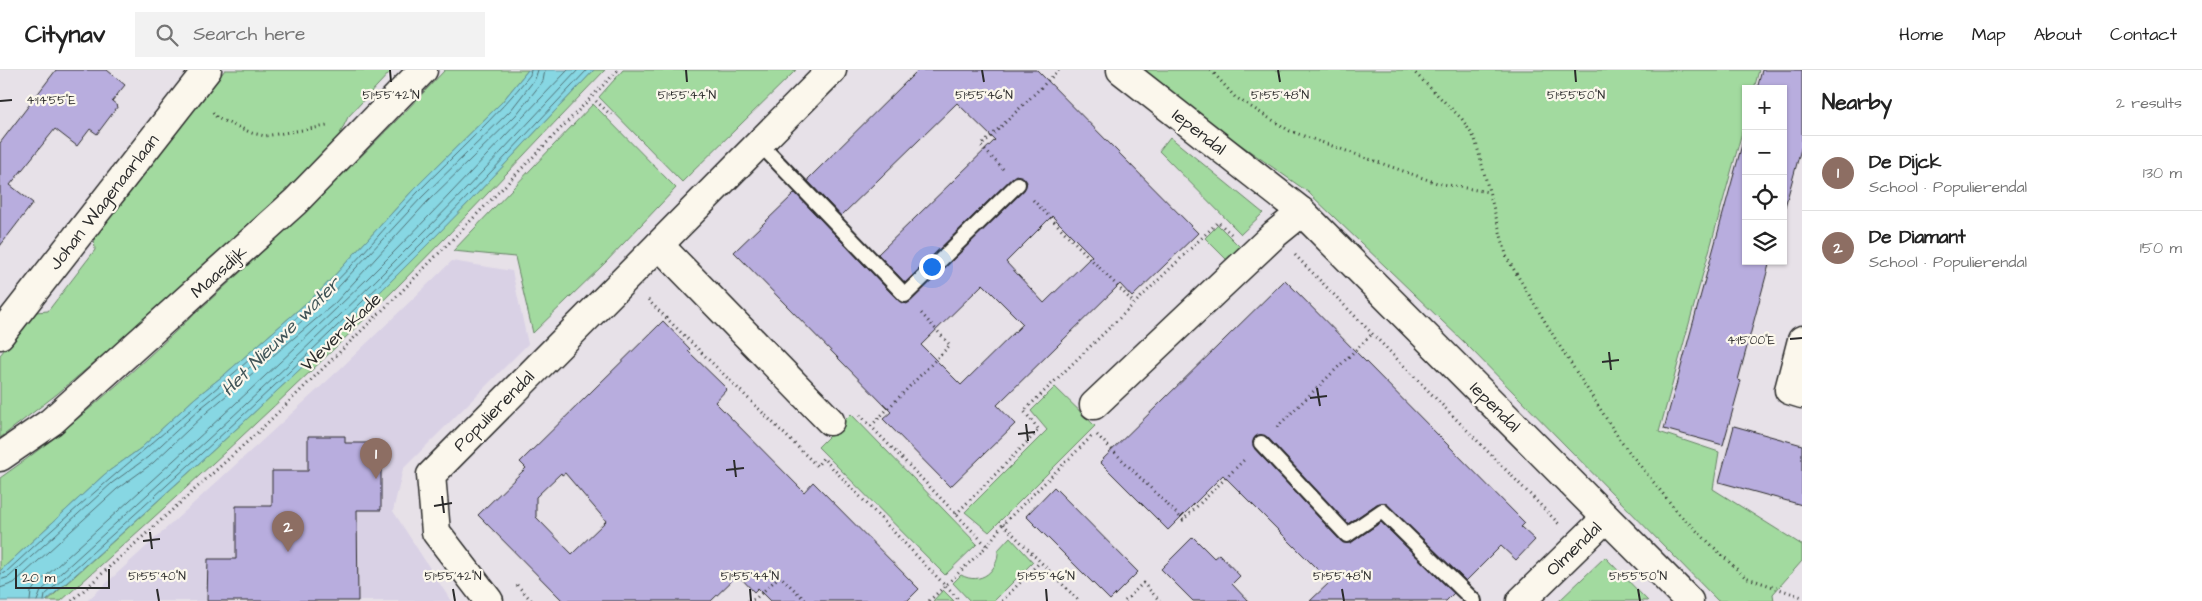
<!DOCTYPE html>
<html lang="en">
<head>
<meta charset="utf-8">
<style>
  body { margin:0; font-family:"Architects Daughter",sans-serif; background:#f2f2f2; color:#222 }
  .controls { position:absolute; right:15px; top:15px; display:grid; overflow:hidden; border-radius:0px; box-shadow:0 1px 4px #0004 }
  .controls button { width:45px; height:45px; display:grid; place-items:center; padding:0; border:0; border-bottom:1px solid #e0e0e0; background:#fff; color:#222; font:25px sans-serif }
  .scale { position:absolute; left:15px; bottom:12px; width:95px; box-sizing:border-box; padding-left:5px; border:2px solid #2b2b2b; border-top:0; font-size:14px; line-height:18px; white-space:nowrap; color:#2b2b2b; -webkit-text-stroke:4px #fbf7ec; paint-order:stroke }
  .you { position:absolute; left:931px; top:196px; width:18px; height:18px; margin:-12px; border:4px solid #fff; border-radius:50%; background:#1a73e8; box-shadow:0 0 0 8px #1a73e833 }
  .badge { display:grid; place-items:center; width:32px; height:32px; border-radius:50%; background:#2563eb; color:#fff; font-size:16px; font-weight:700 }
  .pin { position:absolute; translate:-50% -41px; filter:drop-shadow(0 1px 2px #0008) }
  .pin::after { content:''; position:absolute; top:26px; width:18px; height:15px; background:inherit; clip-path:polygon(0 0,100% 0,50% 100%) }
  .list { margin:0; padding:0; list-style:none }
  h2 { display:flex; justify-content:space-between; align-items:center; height:65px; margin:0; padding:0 20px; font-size:21px }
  h2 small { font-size:16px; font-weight:400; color:#767676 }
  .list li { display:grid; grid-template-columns:32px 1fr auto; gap:15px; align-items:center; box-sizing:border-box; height:75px; padding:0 20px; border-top:1px solid #e0e0e0 }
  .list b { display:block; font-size:19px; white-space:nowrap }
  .list p { margin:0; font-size:16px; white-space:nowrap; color:#767676 }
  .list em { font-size:16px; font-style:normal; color:#767676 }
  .icon { flex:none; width:28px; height:28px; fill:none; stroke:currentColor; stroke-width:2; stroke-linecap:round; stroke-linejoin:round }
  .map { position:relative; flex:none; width:1802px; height:531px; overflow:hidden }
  header { display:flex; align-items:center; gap:30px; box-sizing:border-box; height:70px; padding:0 25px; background:#fff; border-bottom:1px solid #e0e0e0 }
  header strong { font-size:24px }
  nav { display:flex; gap:28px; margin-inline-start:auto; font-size:18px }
  .search { width:350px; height:45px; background:#f2f2f2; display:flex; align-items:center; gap:12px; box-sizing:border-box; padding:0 18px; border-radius:0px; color:#767676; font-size:19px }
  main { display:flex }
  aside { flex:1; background:#fff }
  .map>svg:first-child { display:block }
</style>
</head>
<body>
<header>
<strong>Citynav</strong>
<div class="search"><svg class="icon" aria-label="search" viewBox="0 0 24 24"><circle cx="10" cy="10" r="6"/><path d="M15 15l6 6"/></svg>Search here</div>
<nav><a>Home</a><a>Map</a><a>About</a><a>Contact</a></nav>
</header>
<main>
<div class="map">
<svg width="1802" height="531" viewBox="0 0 1802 531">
  <rect width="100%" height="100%" fill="#e7e1e8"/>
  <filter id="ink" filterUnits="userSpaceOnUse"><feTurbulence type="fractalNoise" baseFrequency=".02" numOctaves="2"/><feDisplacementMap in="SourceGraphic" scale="10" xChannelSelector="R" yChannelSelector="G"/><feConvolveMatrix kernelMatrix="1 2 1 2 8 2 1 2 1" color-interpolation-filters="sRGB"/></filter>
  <g filter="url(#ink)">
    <polygon fill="#d9d1e5" points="452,191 512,201 528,274 403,399 393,441 451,531 87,531 339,300"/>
    <g fill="#a2da9f" stroke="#668265">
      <polygon points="225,0 392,0 348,47 337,70 261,144 137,256 57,324 0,368 0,285 36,242 48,241 95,180 94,167"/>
      <path d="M445 0H528L502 32 414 119 322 219 224 305 195 328 141 378 105 404 0 501V408C68 361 128 306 188 250 277 170 363 87 445 0Z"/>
      <path d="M594 0H605C536 71 469 145 399 215 290 324 176 428 61 531H47C177 414 307 297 430 172 486 116 539 57 594 0Z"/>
      <polygon points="623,0 796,0 682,112 599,27"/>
      <polygon points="1134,0 1759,0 1754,19 1746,19 1746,48 1659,362 1719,382 1713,419 1802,475 1802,491 1773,524 1774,531 1718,531 1466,274 1308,122"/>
      <polygon points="593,34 676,118 605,193 533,263 515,187 453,181"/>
      <polygon points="1170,67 1263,143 1241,164 1159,81"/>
      <polygon points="1218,155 1243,180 1230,193 1205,168"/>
      <polygon points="1055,317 1095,356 989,462 965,442 1047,360 1031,341"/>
      <polygon points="851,344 977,474 945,505 818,377"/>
      <path d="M1010 467 1033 492 994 531H970L953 513 961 505C981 516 999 500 998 480Z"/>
      <polygon points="1605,487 1648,531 1559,531"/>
      <polygon points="943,520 954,531 933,531"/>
    </g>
    <path fill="#87d7e3" stroke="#629299" d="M528 0H594C539 57 486 116 430 172 307 297 177 414 46 531H0V501L105 404 141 378 195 328 224 305 322 219 414 119 502 32Z"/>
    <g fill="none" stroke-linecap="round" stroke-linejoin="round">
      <g stroke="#507075" stroke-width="1">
        <path d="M0 504 5 503C108 406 219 320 323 224 357 193 386 155 418 122 456 83 496 47 530 5L531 0"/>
        <polyline points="0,510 9,507 112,413 148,387 202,337 232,313 329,227 422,127 511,40 535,9 538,0"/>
        <polyline points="0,518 14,513 117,419 153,393 207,342 335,233 427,132 516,45 543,11 545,0"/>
        <path d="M30 531 31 522 36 515C147 415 259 314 366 210 435 142 500 70 568 0"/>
        <path d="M37 531 41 521C170 404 300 288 422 164 475 111 526 55 578 0"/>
        <path d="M44 531 45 525C174 410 302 293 425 170 480 115 533 57 587 0"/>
      </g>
    </g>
    <g fill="#b8adde" stroke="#2b2b2b" fill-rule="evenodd">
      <polygon points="56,0 107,0 125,15 112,31 118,36 97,64 90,59 77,76 55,59 10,115 33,133 0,176 0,73"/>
      <path d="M918 0H1037L1198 163 1132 227 1120 214 997 335 1015 354 950 417 883 349 891 342 734 182 795 123 899 231 907 234 1024 120 1027 112 1024 108 1016 105 1012 108 905 213 878 184 995 70 957 33 841 146 808 111V109ZM1052 146 1092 186 1044 233 1006 192ZM983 214 1023 254 961 315 921 275Z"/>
      <polygon points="1762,0 1802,0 1802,75 1783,144 1783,19 1757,19"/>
      <polygon points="1746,60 1746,191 1770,191 1738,310 1741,311 1723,375 1664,359"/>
      <polygon points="1285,210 1525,453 1521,457 1535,470 1516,490 1501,476 1466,511 1385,433 1377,434 1348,454 1267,367 1259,365 1253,371 1255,379 1341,471 1344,473 1352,472 1381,452 1454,523 1446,531 1310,531 1330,512 1223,405 1168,460 1100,392"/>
      <path d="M663 251 690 279 688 281 727 319 715 332 804 422 813 412 919 519 907 531H771L758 518 754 522 738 505 711 531H563L478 445 526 398 520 392ZM561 403 562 405 565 403 606 451 572 484 536 447V427Z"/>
      <polygon points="1734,356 1802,375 1802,435 1719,412"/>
      <polygon points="308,366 345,366 345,373 381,373 381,440 357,440 358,531 207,531 208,489 236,489 236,436 272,436 272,401 308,401"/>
      <polygon points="1054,417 1138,502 1110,530 1026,446"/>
      <polygon points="1193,467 1214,488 1219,484 1240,506 1232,514 1248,531 1193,531 1161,499"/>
    </g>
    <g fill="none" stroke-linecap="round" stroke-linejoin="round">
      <g stroke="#2b2b2b" stroke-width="18">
        <g id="lane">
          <polyline points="759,73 905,225 1018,114"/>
          <polyline points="1261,373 1347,465 1382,441 1474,531"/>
        </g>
      </g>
      <g stroke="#2b2b2b" stroke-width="31">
        <g id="street">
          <polyline points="1121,0 1302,142 1689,531"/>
          <polyline points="659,175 830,351"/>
          <polyline points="0,265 207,0"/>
          <polyline points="1802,270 1789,320 1802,324"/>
          <polyline points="1094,335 1275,164 1302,142"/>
          <polyline points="0,387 51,352 295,132 423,0"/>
          <polyline points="489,531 436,462 431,405 832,0"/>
          <polyline points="1521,531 1606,448"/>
        </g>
      </g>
      <g stroke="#2b2b2b" stroke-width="3" stroke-dasharray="1 4" stroke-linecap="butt">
        <polyline points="1211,0 1235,27 1290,61 1437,113 1488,122"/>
        <polyline points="1412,0 1462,49 1475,69 1507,188 1559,275 1622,373 1680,445 1745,507 1802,527"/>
        <polyline points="596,31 611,45"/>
        <polyline points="213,42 217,48 252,63 265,66 327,56"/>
        <polyline points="1003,99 981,76 1059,0"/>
        <polyline points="1033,130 1134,233"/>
        <polyline points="1295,185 1559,454"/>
        <polyline points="648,230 817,396 823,388 960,531"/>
        <polyline points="860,345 987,476"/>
        <polyline points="871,356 950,275 921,243"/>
        <polyline points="1277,357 1372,264"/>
        <polyline points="1097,365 1183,450 1244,390"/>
        <polyline points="956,444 1039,360 1024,341 1218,152 1231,164"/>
        <polyline points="1003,454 1079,531"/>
        <polyline points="517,515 532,531"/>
        <polyline points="72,531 257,363 400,223 618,0"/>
        <polyline points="748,531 755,529 780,506 806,531"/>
        <polyline points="929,531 987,476 1003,454 1092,366"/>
        <polyline points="1002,531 1040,492"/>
        <polyline points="1125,531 1143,513 1160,531"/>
      </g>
      <use href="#lane" stroke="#fbf7ec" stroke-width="14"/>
      <use href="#street" stroke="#fbf7ec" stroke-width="28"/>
    </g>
  </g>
  <path fill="none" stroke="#2b2b2b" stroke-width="2" d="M390 0 391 12M686 0 687 12M982 0 984 12M1278 0 1280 12M1575 0 1576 12M0 31 12 30M1790 269 1802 268M1609 282 1611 300M1602 292 1619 290M1317 318 1320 336M1310 328 1327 326M1026 354 1028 371M1018 364 1035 362M734 390 736 407M726 400 744 398M442 426 444 443M434 436 452 433M150 462 152 479M143 471 160 469M157 519 159 531M453 519 455 531M750 519 751 531M1046 519 1047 531M1342 519 1344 531M1638 519 1640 531"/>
  <g text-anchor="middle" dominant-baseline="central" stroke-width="4.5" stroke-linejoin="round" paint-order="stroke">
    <g font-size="18" fill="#2b2b2b" stroke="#fbf7ec">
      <text transform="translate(1199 62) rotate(38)">Iependal</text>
      <text transform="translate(104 132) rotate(-52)">Johan Wagenaarlaan</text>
      <text transform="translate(219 202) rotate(-42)">Maasdijk</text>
      <text transform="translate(341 262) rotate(-44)">Weverskade</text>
      <text transform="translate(1495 337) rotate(45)">Iependal</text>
      <text transform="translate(494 341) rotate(-45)">Populierendal</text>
      <text transform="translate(1574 479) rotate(-44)">Olmendal</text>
    </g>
    <g font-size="19" font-style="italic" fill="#425659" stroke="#fbf7ec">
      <text transform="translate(281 267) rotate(-45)">Het Nieuwe water</text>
    </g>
  </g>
  <g font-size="12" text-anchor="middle" fill="#2b2b2b" stroke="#fbf7ec" stroke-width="4.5" stroke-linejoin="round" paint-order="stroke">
    <text x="391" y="29">51°55'42"N</text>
    <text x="687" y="29">51°55'44"N</text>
    <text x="984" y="29">51°55'46"N</text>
    <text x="1280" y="29">51°55'48"N</text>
    <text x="1576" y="29">51°55'50"N</text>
    <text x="51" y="34">4°14'55"E</text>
    <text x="1751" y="274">4°15'00"E</text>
    <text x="157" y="510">51°55'40"N</text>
    <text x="453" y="510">51°55'42"N</text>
    <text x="750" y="510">51°55'44"N</text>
    <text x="1046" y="510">51°55'46"N</text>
    <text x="1342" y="510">51°55'48"N</text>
    <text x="1638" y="510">51°55'50"N</text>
  </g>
</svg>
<div class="controls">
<button>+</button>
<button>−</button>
<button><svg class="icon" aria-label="locate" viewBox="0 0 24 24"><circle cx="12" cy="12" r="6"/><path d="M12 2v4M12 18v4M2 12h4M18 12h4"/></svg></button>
<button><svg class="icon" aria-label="layers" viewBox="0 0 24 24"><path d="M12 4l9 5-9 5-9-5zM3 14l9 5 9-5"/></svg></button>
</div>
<div class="scale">20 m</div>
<div class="you"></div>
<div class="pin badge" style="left:376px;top:409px;background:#8d6e63">1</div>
<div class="pin badge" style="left:288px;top:482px;background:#8d6e63">2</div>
</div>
<aside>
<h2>Nearby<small>2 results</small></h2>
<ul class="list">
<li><span class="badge" style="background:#8d6e63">1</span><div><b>De Dijck</b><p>School · Populierendal</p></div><em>130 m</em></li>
<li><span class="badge" style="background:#8d6e63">2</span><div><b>De Diamant</b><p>School · Populierendal</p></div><em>150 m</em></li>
</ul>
</aside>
</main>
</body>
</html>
